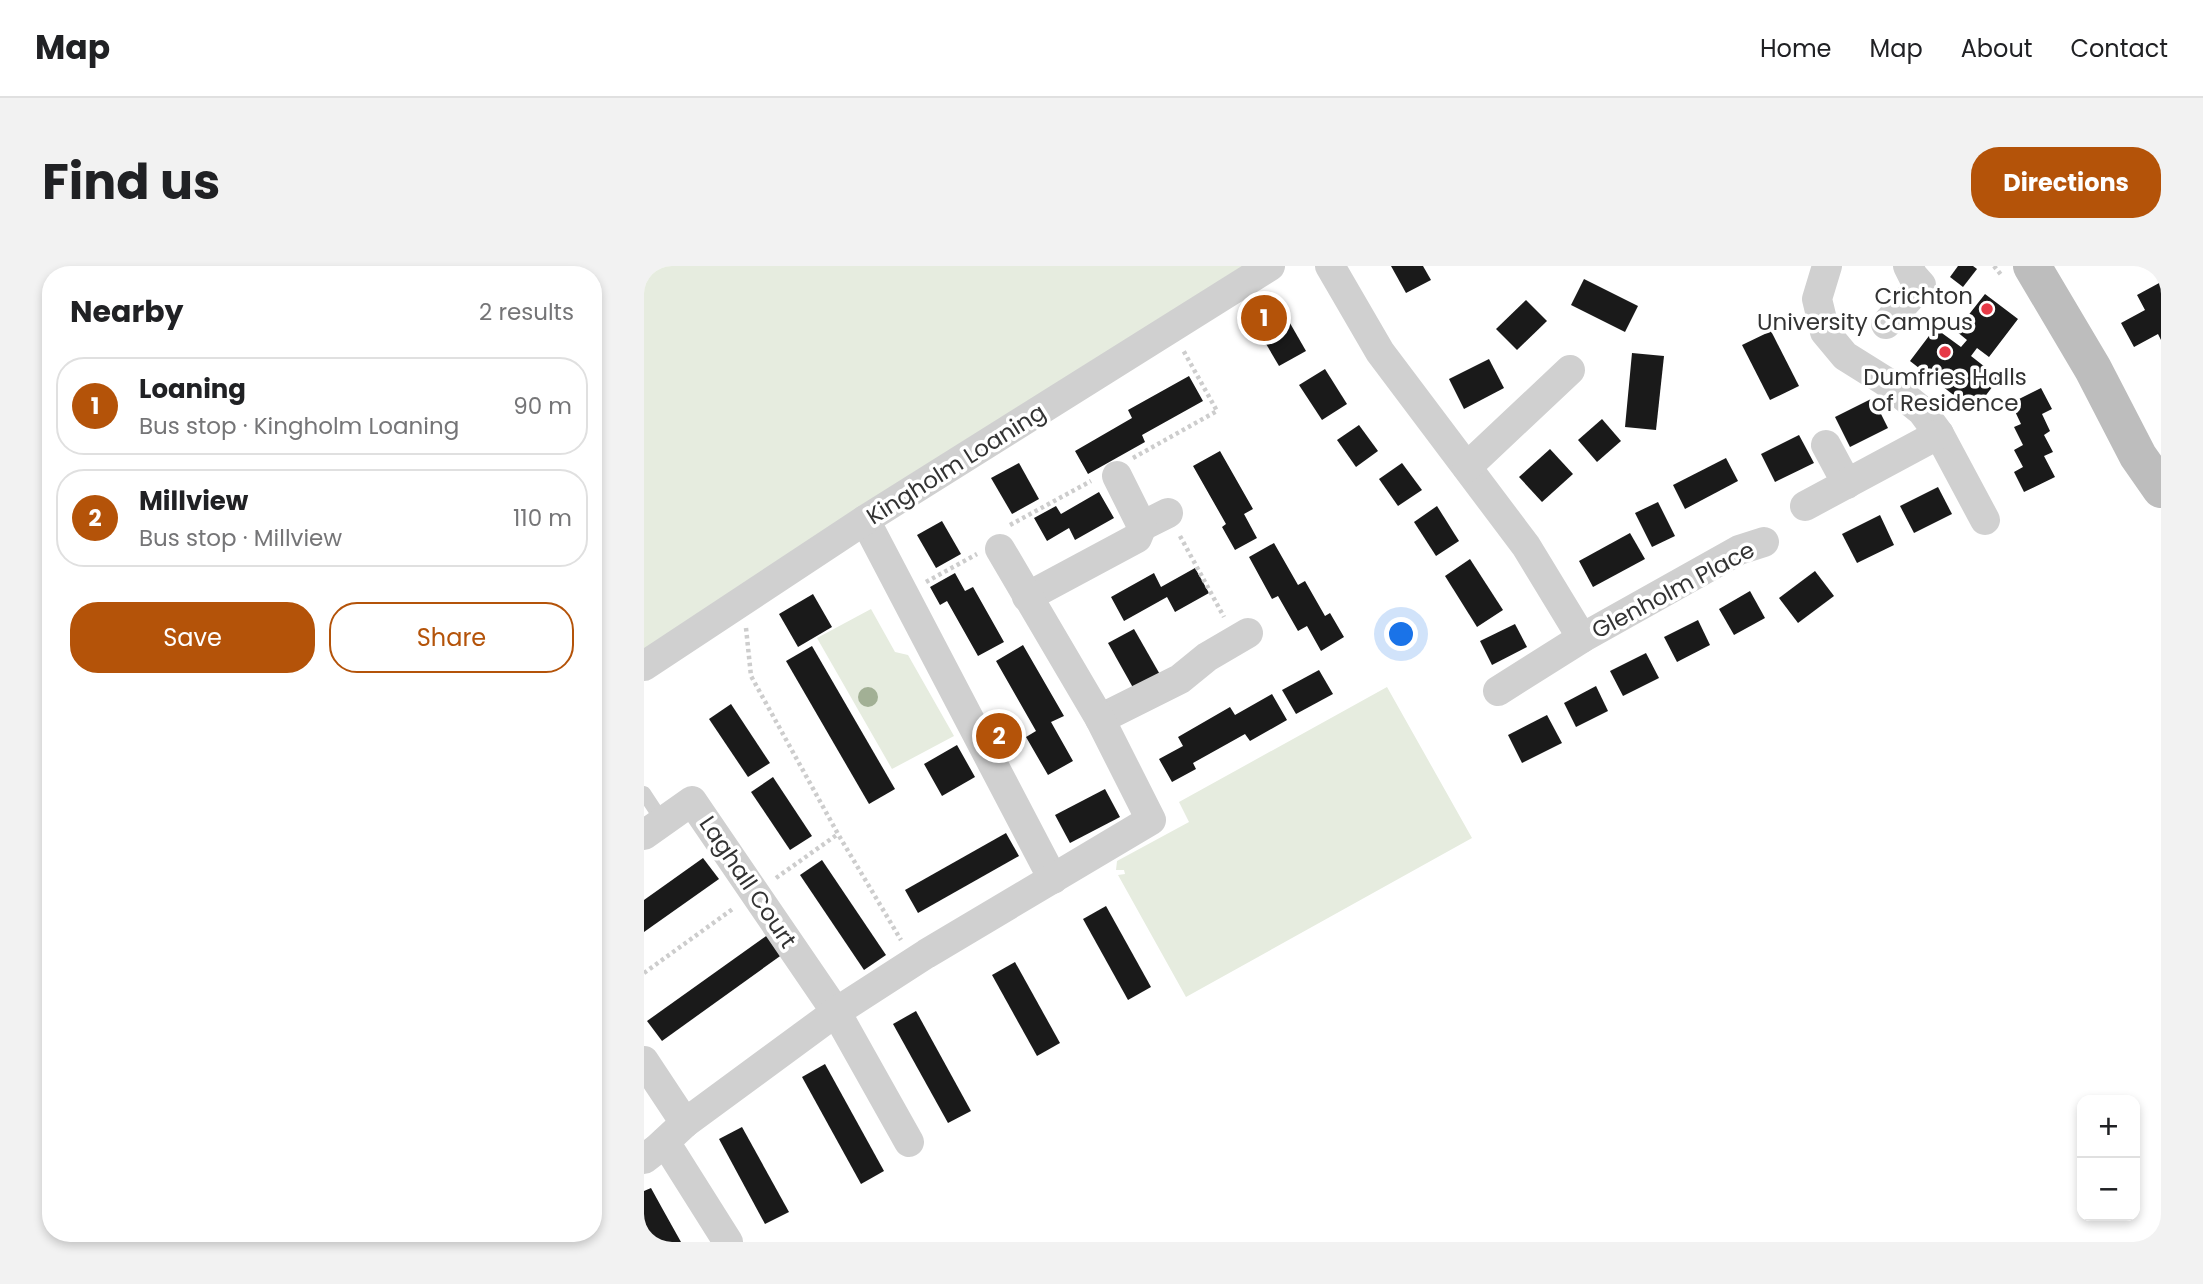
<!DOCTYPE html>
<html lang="en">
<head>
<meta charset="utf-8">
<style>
  body { margin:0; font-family:Poppins,sans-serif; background:#f2f2f2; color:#202124 }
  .controls { position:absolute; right:21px; bottom:21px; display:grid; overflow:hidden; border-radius:14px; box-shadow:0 4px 10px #0003 }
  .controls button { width:63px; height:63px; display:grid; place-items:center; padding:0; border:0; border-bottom:2px solid #e0e0e0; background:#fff; color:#202124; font:35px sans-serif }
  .you { position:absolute; left:758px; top:369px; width:24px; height:24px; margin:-18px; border:5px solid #fff; border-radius:50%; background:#1a73e8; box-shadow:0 0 0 10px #1a73e833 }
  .badge { display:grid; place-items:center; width:46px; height:46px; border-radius:50%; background:#b45309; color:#fff; font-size:23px; font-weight:700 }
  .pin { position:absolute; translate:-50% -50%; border:4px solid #fff; box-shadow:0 2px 7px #0006 }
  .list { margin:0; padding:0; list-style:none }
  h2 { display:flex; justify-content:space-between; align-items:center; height:91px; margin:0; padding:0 28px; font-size:30px }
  h2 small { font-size:23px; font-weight:400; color:#757577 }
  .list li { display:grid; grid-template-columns:46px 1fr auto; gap:21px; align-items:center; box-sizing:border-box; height:98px; margin:0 14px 14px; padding:0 14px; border:2px solid #e0e0e0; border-radius:28px }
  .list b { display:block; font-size:26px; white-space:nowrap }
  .list p { margin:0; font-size:23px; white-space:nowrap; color:#757577 }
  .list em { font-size:23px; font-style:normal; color:#757577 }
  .actions { display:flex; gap:14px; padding:21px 28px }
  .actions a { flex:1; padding:16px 0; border:2px solid #b45309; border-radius:28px; text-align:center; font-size:24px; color:#b45309 }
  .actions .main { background:#b45309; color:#fff }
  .map { position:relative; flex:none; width:1517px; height:976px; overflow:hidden; border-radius:28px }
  header { display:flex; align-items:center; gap:42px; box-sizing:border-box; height:98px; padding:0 35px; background:#fff; border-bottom:2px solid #e0e0e0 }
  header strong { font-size:33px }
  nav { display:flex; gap:38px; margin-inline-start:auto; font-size:24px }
  .intro { display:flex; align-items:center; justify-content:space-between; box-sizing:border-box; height:168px; padding:0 42px }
  h1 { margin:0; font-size:49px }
  .button { padding:18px 32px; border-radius:28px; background:#b45309; color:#fff; font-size:24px; font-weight:700 }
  main { display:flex; gap:42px; padding:0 42px }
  aside { flex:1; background:#fff; border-radius:28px; box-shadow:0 4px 10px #0003 }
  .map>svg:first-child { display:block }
</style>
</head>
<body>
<header>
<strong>Map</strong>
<nav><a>Home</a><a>Map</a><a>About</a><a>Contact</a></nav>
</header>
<div class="intro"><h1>Find us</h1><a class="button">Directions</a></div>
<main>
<aside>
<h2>Nearby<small>2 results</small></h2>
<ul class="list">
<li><span class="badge">1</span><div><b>Loaning</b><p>Bus stop · Kingholm Loaning</p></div><em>90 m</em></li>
<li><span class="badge">2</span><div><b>Millview</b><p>Bus stop · Millview</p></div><em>110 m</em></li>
</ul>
<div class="actions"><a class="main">Save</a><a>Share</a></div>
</aside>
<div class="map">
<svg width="1517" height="976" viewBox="0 0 1517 976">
  <rect width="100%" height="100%" fill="#fff"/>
  <g fill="#e6ecdf">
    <polygon points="0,0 626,0 0,400"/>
    <polygon points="227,343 251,386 264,389 310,470 248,503 173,372"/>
    <polygon points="743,421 828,572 542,731 474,609 481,608 480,604 472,604 473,595 545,556 535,536"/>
  </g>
  <g fill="#1a1a1a">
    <polygon points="747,0 779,0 787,14 762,27"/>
    <polygon points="1314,0 1329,0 1333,3 1319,21 1306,11"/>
    <polygon points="940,13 994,40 981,66 927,39"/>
    <polygon points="1517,16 1517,74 1514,68 1490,81 1477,57 1501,44 1493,29"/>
    <polygon points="1341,28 1374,53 1345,91 1333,82 1327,90 1355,112 1330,145 1266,95 1291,62 1317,81 1323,74 1312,65"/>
    <polygon points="882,34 903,55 873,84 852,63"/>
    <polygon points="635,38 662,85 635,100 608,54"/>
    <polygon points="1127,65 1155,120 1126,134 1098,79"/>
    <polygon points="988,87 1020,90 1012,164 981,161"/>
    <polygon points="845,93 860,122 820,143 805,113"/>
    <polygon points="681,103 703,138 678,154 655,119"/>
    <polygon points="545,110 559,135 498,169 501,176 444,208 431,185 488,152 484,144"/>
    <polygon points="1397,122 1408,143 1398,148 1406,165 1400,169 1409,186 1400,190 1411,211 1380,226 1370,206 1379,201 1370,184 1379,179 1370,161 1377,158 1367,137"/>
    <polygon points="1229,132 1244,162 1206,181 1191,151"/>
    <polygon points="958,153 977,175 953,196 934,174"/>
    <polygon points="715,159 734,185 712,201 693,174"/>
    <polygon points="1155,169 1170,197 1131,216 1117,188"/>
    <polygon points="906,183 929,208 898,236 875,211"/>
    <polygon points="576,185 609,243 600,248 613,272 591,284 578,261 582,258 549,200"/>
    <polygon points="1082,192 1094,215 1041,243 1029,219"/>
    <polygon points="375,197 395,233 368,248 347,212"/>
    <polygon points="758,197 778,224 754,240 735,213"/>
    <polygon points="1294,221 1308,248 1270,267 1256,240"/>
    <polygon points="455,226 470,252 431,274 425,262 403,275 390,252 412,240 417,248"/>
    <polygon points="1014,236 1031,270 1008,281 991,247"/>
    <polygon points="793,240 815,275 792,290 770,256"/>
    <polygon points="1236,249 1250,279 1213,297 1198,268"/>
    <polygon points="298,255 317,288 292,302 273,269"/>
    <polygon points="986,267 1001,293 949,321 935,295"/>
    <polygon points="630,277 654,319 661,315 681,350 686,347 700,371 677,385 663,360 654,365 634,330 628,333 605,291"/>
    <polygon points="826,293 859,344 833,361 801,310"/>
    <polygon points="551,302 565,327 531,346 523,331 480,355 467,331 510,307 517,321"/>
    <polygon points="1171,305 1190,330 1154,357 1135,332"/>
    <polygon points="311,307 321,325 329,321 360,376 334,390 303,335 296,339 286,321"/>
    <polygon points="1106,325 1121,352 1090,369 1075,343"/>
    <polygon points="169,328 188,361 154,381 135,348"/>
    <polygon points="1054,354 1066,379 1033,396 1020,371"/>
    <polygon points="871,358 883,381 848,399 836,375"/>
    <polygon points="490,363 518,412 492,427 464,377"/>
    <polygon points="379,379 420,450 407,456 429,495 404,509 382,471 392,465 352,395"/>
    <polygon points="168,380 251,523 225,538 142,395"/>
    <polygon points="1002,387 1015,412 979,430 966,405"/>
    <polygon points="675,404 689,428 652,448 638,424"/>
    <polygon points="952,420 964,445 932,461 920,437"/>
    <polygon points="628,428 643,454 606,475 601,468 549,497 552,503 528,516 515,493 539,480 534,471 586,441 591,449"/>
    <polygon points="87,438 126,497 104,511 65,453"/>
    <polygon points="903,449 918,477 878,497 864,469"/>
    <polygon points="313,479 331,511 298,530 280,498"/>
    <polygon points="129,511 168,570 146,584 107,526"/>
    <polygon points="461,523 476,551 426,577 411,549"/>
    <polygon points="362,567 375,590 274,647 261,624"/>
    <polygon points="59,592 75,613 0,666 0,634"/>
    <polygon points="178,594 242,689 220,704 156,609"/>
    <polygon points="462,640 507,721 484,734 439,653"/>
    <polygon points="125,668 139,688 18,775 3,755"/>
    <polygon points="371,696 416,777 393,790 348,709"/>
    <polygon points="272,745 327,845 304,857 249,758"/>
    <polygon points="181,798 240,905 217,918 158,811"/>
    <polygon points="98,861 145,946 121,958 75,873"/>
    <polygon points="7,922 18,942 37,976 6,976 0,965 0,925"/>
  </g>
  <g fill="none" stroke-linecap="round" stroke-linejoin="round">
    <g stroke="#cdcdcd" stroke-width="4.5" stroke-dasharray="3.5 3.5" stroke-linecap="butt">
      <polyline points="1350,0 1358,10"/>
      <polyline points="489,192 573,145 539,84"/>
      <polyline points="366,259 447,215"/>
      <polyline points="536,270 580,351"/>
      <polyline points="282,316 333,288"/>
      <polyline points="102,362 107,410 194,568 257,674"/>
      <polyline points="132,612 194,568"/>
      <polyline points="0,707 90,642"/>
    </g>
    <polyline stroke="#d0d0d0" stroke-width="14" points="0,527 19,556"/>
    <g stroke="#d0d0d0" stroke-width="30">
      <polyline points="686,0 736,86 882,280 938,372"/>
      <polyline points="1183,0 1173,33 1181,66 1201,90 1241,115 1278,145 1295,168 1341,254"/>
      <polyline points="1242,58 1277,19 1269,10 1264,0"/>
      <polyline points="1182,179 1203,218"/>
      <polyline points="823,201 926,104"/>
      <polyline points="1161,240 1295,168"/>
      <polyline points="221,254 409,613"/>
      <polyline points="498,260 524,247"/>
      <polyline points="383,331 493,272 498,260 473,210"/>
      <polyline points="0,400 221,254 626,0"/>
      <polyline points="854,425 938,372 1095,284 1120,276"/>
      <polyline points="456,453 536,413 563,391 604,367"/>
      <polyline points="0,569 48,535 192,746 265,876"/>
      <polyline points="0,795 41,857"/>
      <polyline points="21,876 84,976"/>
      <polyline points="0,893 13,883 41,857 192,746 282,688 507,554 456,453 356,283"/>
    </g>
    <polyline stroke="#bdbdbd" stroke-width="38" points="1388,0 1449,103 1494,190 1517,223"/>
  </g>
  <circle fill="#a2b095" cx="224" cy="431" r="10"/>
  <g fill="#e63946" stroke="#fff" stroke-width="2.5">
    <circle cx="1343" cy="43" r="7"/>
    <circle cx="1301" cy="86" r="7"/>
  </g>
  <g text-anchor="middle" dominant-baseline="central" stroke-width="7" stroke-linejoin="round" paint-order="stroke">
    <g font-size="23" fill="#333" stroke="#fff" text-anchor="end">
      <text x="1329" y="30">Crichton<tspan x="1329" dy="26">University Campus</tspan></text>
      <text x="1301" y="111" text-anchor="middle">Dumfries Halls<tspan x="1301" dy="26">of Residence</tspan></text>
    </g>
    <g font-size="23" fill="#333" stroke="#fff">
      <text transform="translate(312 198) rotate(-32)">Kingholm Loaning</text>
      <text transform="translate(1029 324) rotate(-28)">Glenholm Place</text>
      <text transform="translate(104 616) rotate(56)">Laghall Court</text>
    </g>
  </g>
</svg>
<div class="controls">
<button>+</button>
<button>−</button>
</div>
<div class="you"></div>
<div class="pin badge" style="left:620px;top:52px">1</div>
<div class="pin badge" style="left:355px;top:470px">2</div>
</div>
</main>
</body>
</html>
